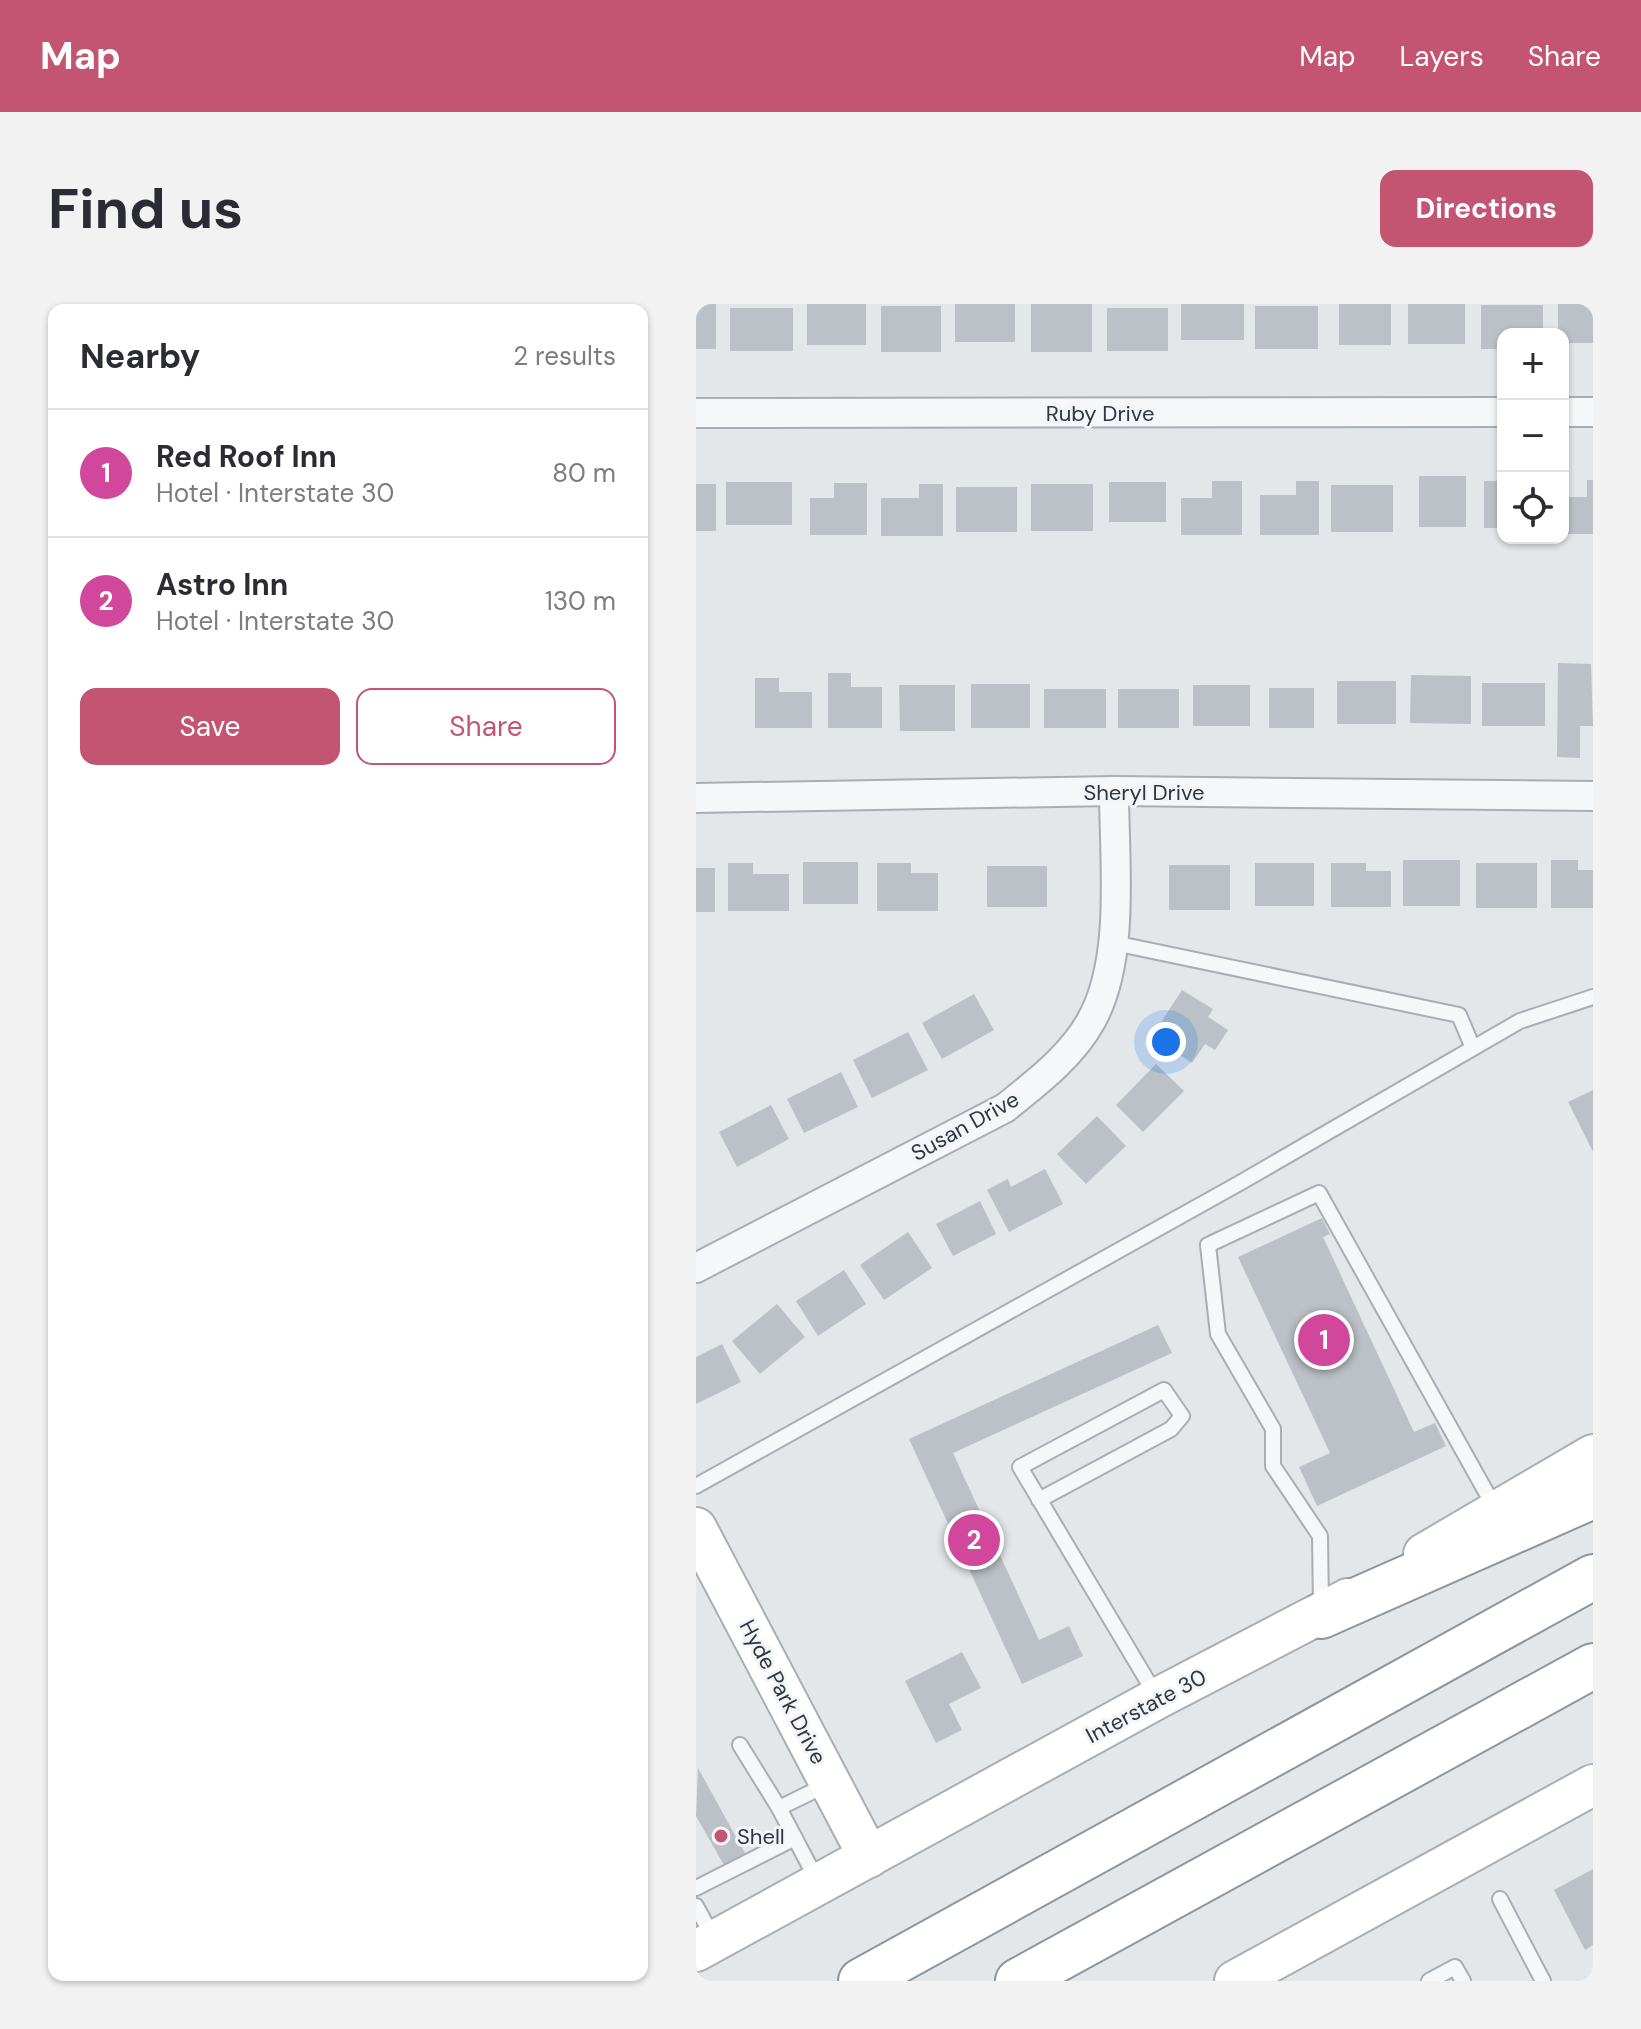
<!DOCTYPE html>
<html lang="en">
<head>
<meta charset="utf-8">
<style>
  body { margin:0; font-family:"DM Sans",sans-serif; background:#f2f2f3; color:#2b2b33 }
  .controls { position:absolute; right:24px; top:24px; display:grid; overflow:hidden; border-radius:16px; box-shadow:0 2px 6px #0004 }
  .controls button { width:72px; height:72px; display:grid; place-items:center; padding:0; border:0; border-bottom:2px solid #e1e1e2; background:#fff; color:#2b2b33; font:40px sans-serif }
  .you { position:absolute; left:470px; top:738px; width:28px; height:28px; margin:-20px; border:6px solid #fff; border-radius:50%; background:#1a73e8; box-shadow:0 0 0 12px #1a73e833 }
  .badge { display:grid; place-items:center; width:52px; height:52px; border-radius:50%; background:#c35572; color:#fff; font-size:26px; font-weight:700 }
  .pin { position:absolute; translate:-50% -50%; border:4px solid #fff; box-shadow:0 2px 8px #0006 }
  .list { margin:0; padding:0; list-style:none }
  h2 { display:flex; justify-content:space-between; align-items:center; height:104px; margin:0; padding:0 32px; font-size:34px }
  h2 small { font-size:26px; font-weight:400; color:#7c7c81 }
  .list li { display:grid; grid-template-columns:52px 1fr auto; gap:24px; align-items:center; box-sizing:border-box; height:128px; padding:0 32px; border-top:2px solid #e1e1e2 }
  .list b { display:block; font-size:30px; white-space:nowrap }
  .list p { margin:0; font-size:26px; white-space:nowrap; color:#7c7c81 }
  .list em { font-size:26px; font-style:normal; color:#7c7c81 }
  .actions { display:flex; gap:16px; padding:24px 32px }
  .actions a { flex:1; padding:18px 0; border:2px solid #c35572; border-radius:16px; text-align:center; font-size:28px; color:#c35572 }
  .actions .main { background:#c35572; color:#fff }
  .icon { flex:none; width:44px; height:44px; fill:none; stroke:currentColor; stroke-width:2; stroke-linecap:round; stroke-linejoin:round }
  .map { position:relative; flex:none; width:897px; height:1677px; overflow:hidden; border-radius:16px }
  header { display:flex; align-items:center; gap:48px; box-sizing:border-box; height:112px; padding:0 40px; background:#c35572; color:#fff }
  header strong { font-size:38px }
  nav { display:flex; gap:44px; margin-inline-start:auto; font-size:28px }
  .intro { display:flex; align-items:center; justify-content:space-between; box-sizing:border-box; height:192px; padding:0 48px }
  h1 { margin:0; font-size:56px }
  .button { padding:20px 36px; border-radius:16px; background:#c35572; color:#fff; font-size:28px; font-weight:700 }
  main { display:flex; gap:48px; padding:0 48px }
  aside { flex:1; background:#fff; border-radius:16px; box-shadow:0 2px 6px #0004 }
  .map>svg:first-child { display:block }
</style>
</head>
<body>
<header>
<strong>Map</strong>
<nav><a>Map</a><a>Layers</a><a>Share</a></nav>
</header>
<div class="intro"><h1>Find us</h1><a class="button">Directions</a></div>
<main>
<aside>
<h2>Nearby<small>2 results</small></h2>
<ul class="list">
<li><span class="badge" style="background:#d1479c">1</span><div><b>Red Roof Inn</b><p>Hotel · Interstate 30</p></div><em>80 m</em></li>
<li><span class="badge" style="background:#d1479c">2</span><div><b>Astro Inn</b><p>Hotel · Interstate 30</p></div><em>130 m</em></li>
</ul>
<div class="actions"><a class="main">Save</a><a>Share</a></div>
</aside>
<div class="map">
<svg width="897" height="1677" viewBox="0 0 897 1677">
  <rect width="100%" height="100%" fill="#e3e7ea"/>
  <g fill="#bbc1c7">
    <rect x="0" y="0" width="20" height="45"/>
    <rect x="111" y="0" width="59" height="41"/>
    <rect x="259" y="0" width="60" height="38"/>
    <rect x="335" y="0" width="61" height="48"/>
    <rect x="485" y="0" width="63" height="36"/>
    <rect x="643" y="0" width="52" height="41"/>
    <rect x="712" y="0" width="57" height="40"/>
    <polygon points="862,0 897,0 897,39 867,39 867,30 862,30"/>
    <polygon points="785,1 847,1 847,30 807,30 807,45 785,45"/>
    <rect x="185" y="2" width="60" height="46"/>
    <rect x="559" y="2" width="63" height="43"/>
    <rect x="34" y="4" width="63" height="43"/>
    <rect x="411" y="4" width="61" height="43"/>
    <rect x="723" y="172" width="47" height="51"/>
    <polygon points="891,176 897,176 897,230 867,230 867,193 891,193"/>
    <polygon points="516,177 546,177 546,231 485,231 485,194 516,194"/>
    <polygon points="600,177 623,177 623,231 564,231 564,191 600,191"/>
    <rect x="788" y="177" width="19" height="47"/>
    <rect x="30" y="178" width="66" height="43"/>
    <rect x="413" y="178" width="57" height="40"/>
    <polygon points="138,179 171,179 171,231 114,231 114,194 138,194"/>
    <rect x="0" y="180" width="20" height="47"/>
    <polygon points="223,180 247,180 247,232 185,232 185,194 223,194"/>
    <rect x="335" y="180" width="62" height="47"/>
    <rect x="635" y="181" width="62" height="47"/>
    <rect x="260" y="183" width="61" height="45"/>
    <polygon points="862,359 895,360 897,422 884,422 884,454 861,453"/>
    <polygon points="132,369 155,369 155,383 186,383 186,424 132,424"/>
    <polygon points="715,371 775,372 775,420 714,419"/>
    <polygon points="59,374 83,374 83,388 116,388 116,424 59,424"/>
    <rect x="641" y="377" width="59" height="43"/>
    <rect x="786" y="379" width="63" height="43"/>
    <rect x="275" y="380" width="59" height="44"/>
    <polygon points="203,381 259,381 259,427 204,427"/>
    <rect x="497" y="381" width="57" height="41"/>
    <rect x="573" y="384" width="45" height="40"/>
    <rect x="348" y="385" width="62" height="39"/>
    <rect x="422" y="385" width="61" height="39"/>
    <rect x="707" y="556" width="57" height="46"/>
    <polygon points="855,556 882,556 882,566 897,566 897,604 855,604"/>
    <rect x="107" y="558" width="55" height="42"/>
    <polygon points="32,559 57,559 57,570 93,570 93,607 32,607"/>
    <polygon points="181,559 215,559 215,569 242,569 242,607 181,607"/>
    <rect x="559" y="559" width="59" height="43"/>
    <polygon points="635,559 670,559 670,567 695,567 695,603 635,603"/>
    <rect x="780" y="559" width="61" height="45"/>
    <rect x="473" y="561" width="61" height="45"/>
    <rect x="291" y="562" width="60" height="41"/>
    <rect x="0" y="564" width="19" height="44"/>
    <polygon points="486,686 517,705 512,713 532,726 519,746 509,740 496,759 456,732"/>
    <polygon points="278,690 298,726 246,755 226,719"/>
    <polygon points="212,728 232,766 176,794 157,756"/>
    <polygon points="460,760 488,787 447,828 420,801"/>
    <polygon points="145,768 162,803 108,829 91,795"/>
    <polygon points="897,786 897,848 872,798"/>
    <polygon points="75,801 93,835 41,863 23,828"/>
    <polygon points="401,812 430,842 390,880 361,850"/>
    <polygon points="349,865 367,900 313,928 291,886 312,875 315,883"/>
    <polygon points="284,897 300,930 257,952 240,920"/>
    <polygon points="626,914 634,930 627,933 718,1128 739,1119 750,1142 621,1202 603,1163 634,1149 542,953"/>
    <polygon points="212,928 236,964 188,996 164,961"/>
    <polygon points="148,966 170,1000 122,1032 100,997"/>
    <polygon points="81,1000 109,1033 64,1070 36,1037"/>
    <polygon points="462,1021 476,1049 257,1149 343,1336 373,1322 387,1352 326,1380 213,1135"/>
    <polygon points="26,1040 45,1078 0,1100 0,1053"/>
    <polygon points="266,1348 285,1384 253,1400 266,1426 240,1439 209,1377"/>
    <polygon points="2,1464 50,1551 29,1563 0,1512"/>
    <polygon points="897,1565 897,1641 889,1646 858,1586"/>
  </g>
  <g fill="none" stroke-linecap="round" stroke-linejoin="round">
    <g stroke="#a9aeb4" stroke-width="18">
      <g id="lane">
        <polyline points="418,639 763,711 777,744"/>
        <polyline points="0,1182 542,880 824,717 897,693"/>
        <polyline points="343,1196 475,1125 486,1112 468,1086 324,1163 461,1393"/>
        <polyline points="625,1303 624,1232 577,1162 577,1125 522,1030 512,941 623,889 799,1204"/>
        <polyline points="44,1441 83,1504 130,1481"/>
        <polyline points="83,1504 122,1578"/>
        <polyline points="0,1584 99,1534"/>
        <polyline points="804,1595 847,1677"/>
        <polyline points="0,1602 17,1633"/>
        <polyline points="733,1677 759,1663 767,1677"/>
      </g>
    </g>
    <g stroke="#a9aeb4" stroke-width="32">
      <g id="street">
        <polyline points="867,108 897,108"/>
        <polyline points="0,109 807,108"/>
        <polyline points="0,494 418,487 897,492"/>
        <path d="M0 964 309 804C340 779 375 753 395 717 430 655 418 556 418 487"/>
      </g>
    </g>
    <g stroke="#a9aeb4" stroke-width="44">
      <g id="secondary">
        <polyline points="0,1224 173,1553"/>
        <polyline points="728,1250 897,1151"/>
        <polyline points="0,1647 462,1394 652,1295"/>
        <polyline points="539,1677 897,1481"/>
      </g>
    </g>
    <g stroke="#8c969f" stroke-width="48">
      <g id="highway">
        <polyline points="625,1312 897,1192"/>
        <polyline points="165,1677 897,1273"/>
        <polyline points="322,1677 897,1362"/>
      </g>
    </g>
    <use href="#lane" stroke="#f6f7f9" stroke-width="14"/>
    <use href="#street" stroke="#f6f7f9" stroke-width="28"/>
    <use href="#secondary" stroke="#fff" stroke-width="40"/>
    <use href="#highway" stroke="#fff" stroke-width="44"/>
  </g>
  <circle fill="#c35572" stroke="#f3f5f8" stroke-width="3" cx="25" cy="1532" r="8"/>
  <g text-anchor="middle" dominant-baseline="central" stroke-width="6" stroke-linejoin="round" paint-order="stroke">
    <g font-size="22" fill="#2d3641" stroke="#f3f5f8">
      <text x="404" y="109">Ruby Drive</text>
      <text x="448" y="488">Sheryl Drive</text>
      <text transform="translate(269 822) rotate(-29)">Susan Drive</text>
      <text transform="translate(87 1388) rotate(62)">Hyde Park Drive</text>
      <text transform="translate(450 1402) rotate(-28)">Interstate 30</text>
    </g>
    <g font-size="22" fill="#2d3641" stroke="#f3f5f8" text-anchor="start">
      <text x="41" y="1532">Shell</text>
    </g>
  </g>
</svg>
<div class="controls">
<button>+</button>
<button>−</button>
<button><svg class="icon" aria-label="locate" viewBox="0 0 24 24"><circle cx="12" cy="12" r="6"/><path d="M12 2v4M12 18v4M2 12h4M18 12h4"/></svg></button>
</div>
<div class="you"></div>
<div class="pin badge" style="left:628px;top:1036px;background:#d1479c">1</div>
<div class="pin badge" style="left:278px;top:1236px;background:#d1479c">2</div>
</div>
</main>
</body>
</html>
